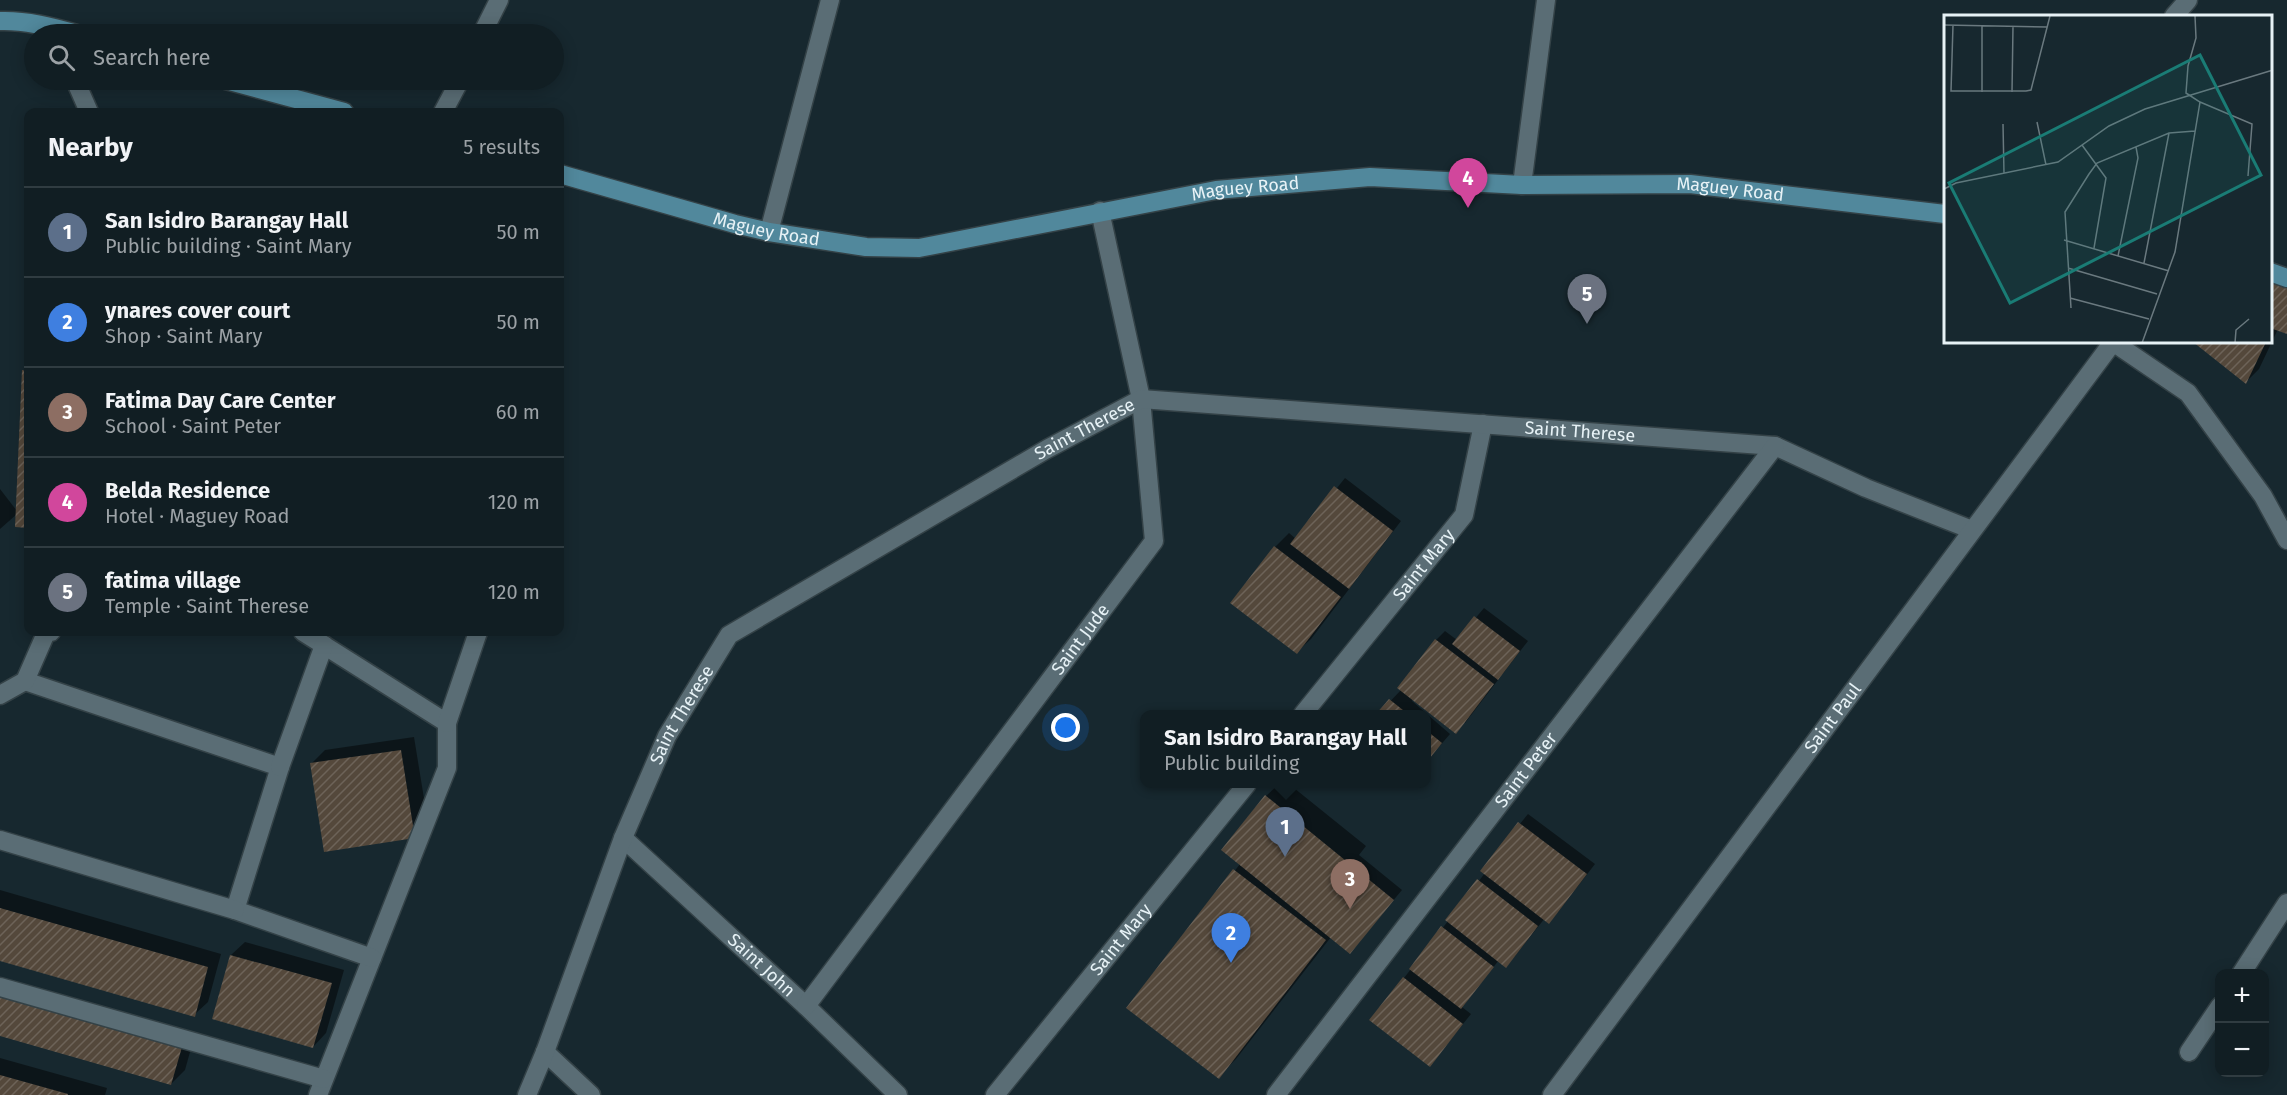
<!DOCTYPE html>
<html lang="en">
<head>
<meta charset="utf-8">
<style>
  body { margin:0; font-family:"Fira Sans",sans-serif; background:#1e2b30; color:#f1f3f6 }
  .controls { position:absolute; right:18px; bottom:18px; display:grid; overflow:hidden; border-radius:12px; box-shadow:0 3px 15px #0003 }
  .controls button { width:54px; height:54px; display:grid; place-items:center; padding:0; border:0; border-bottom:2px solid #303c41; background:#111e23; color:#f1f3f6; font:30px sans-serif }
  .you { position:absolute; left:1066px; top:728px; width:21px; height:21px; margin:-15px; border:4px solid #fff; border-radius:50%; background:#1a73e8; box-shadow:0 0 0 9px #1a73e833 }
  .badge { display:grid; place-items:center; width:39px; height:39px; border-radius:50%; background:#db2777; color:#fff; font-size:20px; font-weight:700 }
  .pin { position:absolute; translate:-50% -50px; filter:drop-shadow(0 2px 3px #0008) }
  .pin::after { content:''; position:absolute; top:32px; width:21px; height:18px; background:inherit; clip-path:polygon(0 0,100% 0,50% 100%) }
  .popup { position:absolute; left:1140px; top:710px; width:291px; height:78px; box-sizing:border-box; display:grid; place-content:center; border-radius:12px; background:#111e23; filter:drop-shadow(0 2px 4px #0005); font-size:20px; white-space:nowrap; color:#9ca2a6 }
  .popup b { font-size:22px; color:#f1f3f6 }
  .popup::after { content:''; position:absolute; left:50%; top:100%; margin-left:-12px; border:12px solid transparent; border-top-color:#111e23 }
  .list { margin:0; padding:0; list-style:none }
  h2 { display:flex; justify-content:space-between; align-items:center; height:78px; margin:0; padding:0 24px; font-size:26px }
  h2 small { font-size:20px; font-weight:400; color:#9ca2a6 }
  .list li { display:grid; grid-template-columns:39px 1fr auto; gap:18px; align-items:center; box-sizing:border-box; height:90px; padding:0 24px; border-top:2px solid #303c41 }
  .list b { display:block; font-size:22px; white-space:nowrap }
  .list p { margin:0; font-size:20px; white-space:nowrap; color:#9ca2a6 }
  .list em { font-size:20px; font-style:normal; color:#9ca2a6 }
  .icon { flex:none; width:33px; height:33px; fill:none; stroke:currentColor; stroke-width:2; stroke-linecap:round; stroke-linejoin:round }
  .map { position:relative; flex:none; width:2287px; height:1095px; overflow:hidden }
  .search { position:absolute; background:#111e23; box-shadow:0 3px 15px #0003; left:24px; top:24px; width:540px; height:66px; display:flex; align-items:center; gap:15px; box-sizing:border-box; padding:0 21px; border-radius:33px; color:#9ca2a6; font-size:22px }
  .panel { position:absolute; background:#111e23; box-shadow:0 3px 15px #0003; left:24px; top:108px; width:540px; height:528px; border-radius:12px }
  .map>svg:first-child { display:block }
</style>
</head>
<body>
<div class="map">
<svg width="2287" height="1095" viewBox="0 0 2287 1095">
  <defs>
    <pattern id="building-hatch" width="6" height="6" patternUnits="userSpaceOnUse" patternTransform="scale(1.5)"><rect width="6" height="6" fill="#54483b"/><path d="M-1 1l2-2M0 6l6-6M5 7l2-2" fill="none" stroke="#6d6358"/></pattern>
  </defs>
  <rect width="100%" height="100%" fill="#17282f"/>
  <g fill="#0007">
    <polygon points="2270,265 2287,333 2278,329 2259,369 2246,382 2195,342 2270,342"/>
    <polygon points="28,366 28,526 16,525 17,514 0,529 0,489 17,511 23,371"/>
    <polygon points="1345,478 1401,521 1311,639 1297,652 1232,603 1275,547 1289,533 1296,539"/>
    <polygon points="1484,608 1528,641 1465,723 1413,699 1412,701 1450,734 1426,762 1426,714 1378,714 1401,690 1436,640 1445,631 1457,640"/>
    <polygon points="414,737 428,823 414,837 311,764 325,750"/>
    <polygon points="1279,784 1289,784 1366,846 1359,855 1402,890 1350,952 1331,937 1236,1059 1218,1077 1128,1008 1240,864 1266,796"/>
    <polygon points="1528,814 1595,864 1558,912 1545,918 1515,956 1506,966 1499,960 1462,1007 1471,1014 1430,1065 1404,978 1485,873 1482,870"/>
    <polygon points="0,890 221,954 208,1002 194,1015 0,960"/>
    <polygon points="245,942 344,970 326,1033 313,1047 231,955"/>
    <polygon points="195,1034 185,1070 171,1084 0,1035"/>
    <polygon points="0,1058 107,1088 105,1095 0,1095"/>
  </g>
  <g fill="url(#building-hatch)">
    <polygon points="2270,282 2287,286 2287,334 2270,328"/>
    <polygon points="2193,342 2266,342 2246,384"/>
    <polygon points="22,370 28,371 28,528 15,527"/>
    <polygon points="1334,486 1393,531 1349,589 1290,544"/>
    <polygon points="1274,546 1341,597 1297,654 1230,603"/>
    <polygon points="1474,616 1520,651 1498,680 1452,644"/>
    <polygon points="1435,639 1494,684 1456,734 1397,688"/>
    <polygon points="1389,699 1408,714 1376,714"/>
    <polygon points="1426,730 1442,743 1426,763"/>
    <polygon points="401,750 415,838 324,852 310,763"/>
    <polygon points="1265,795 1394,900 1350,954 1221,850"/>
    <polygon points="1518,822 1587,874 1549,924 1480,871"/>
    <polygon points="1233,869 1326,940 1219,1079 1126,1008"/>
    <polygon points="1477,879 1538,926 1506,968 1445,920"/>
    <polygon points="0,908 208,967 195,1017 0,961"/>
    <polygon points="1441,926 1494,967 1461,1009 1409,969"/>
    <polygon points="230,955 332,983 313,1048 212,1019"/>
    <polygon points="1403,977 1463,1024 1430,1067 1369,1020"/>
    <polygon points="0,995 182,1047 171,1085 0,1036"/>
    <polygon points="0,1075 68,1094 68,1095 0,1095"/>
  </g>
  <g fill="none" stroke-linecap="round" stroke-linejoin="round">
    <g stroke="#344247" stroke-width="21">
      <g id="lane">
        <polyline points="75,80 89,112"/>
        <polyline points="1522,185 1546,0"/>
        <polyline points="303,632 447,723 447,768 318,1095"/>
        <polyline points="25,681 280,767 235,910 372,958"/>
        <polyline points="0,695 25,681 46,633 51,632"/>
        <polyline points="447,723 478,632"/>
        <polyline points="280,767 324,645"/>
        <polyline points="0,840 235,910"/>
        <polyline points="0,987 324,1079"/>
      </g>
    </g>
    <g stroke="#344247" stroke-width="21">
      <g id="street">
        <polyline points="2174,16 2188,0"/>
        <polyline points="482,34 499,0"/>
        <polyline points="443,112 460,80"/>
        <polyline points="769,232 830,0"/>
        <polyline points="2113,342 2188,393 2263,496 2287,540"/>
        <path id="s1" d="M1303 714 1464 515 1483 424"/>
        <path id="s2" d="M623 838 806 1006 898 1095"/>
        <polyline points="2241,974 2287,903"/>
        <path id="s3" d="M806 1006 1154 541 1141 399 1100 211"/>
        <polyline points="545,1052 591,1095"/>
        <polyline points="2189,1052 2220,1006"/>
        <path id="s4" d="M527 1095 545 1052 623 838 667 736 729 635 1047 449 1141 399 1775 446 1866 488 1972 530"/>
        <path id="s5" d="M995 1095 1247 784"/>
        <path id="s6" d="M1276 1095 1775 446"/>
        <path id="s7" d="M1552 1095 2113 342"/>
      </g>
    </g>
    <g stroke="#344247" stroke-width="21">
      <g id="secondary">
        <path d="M0 21C26 20 53 27 77 34"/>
        <polyline points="226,80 344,112"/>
        <path id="s8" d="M560 174 735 224 769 232 866 247 919 248 1216 190 1370 177 1522 185 1690 184 1945 214"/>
        <polyline points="2270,272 2287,278"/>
      </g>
    </g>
    <use href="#lane" stroke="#5a6d75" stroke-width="18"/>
    <use href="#street" stroke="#5a6d75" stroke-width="18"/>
    <use href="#secondary" stroke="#51889c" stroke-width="18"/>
  </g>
  <g text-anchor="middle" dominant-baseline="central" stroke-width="6" stroke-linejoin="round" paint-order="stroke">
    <g font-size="18" fill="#e7f2f6" stroke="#080f12">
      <text stroke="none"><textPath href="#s8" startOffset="700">Maguey Road</textPath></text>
      <text stroke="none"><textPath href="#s8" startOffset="1186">Maguey Road</textPath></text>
      <text stroke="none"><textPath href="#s8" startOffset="214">Maguey Road</textPath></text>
      <text stroke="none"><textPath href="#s4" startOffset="915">Saint Therese</textPath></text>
      <text stroke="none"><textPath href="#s4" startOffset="1419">Saint Therese</textPath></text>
      <text stroke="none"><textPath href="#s1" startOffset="192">Saint Mary</textPath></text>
      <text stroke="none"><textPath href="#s3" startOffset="458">Saint Jude</textPath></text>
      <text stroke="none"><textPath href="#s4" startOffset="411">Saint Therese</textPath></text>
      <text stroke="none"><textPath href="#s7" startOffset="470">Saint Paul</textPath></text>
      <text stroke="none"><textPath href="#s6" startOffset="410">Saint Peter</textPath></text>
      <text stroke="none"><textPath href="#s5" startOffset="200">Saint Mary</textPath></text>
      <text stroke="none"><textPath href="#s2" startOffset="188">Saint John</textPath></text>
    </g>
  </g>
  <g transform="translate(1944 15)">
    <rect width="328" height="328" fill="#17282f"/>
    <path fill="none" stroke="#6a797f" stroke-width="1.5" d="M0 10 103 12M9 10 7 76H82L87 75 106 1M38 11V77M68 77 69 11M256 87 308 109 304 161M93 107 102 150M59 109 60 159M138 130 162 163 150 233M0 174 12 168 114 147 165 111 201 94 329 55M120 225 225 256M174 241 194 143 192 132M200 248 225 118M124 253 213 279M126 283 205 304M127 293 121 197 145 159 153 148 225 118 251 116M198 328 231 237 256 87 242 78 244 51 252 23 251 1M291 328 292 315 305 304"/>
    <path fill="#1a7c75" fill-opacity="0.15" stroke="#1a7c75" stroke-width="3" d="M256 40 317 160 66 288 5 168Z"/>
    <rect width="328" height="328" fill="none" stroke="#e7f2f6" stroke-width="3"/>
  </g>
</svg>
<div class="controls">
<button>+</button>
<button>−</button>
</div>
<div class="you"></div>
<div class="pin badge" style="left:1285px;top:857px;background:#5c6f8a">1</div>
<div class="popup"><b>San Isidro Barangay Hall</b>Public building</div>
<div class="pin badge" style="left:1231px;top:963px;background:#3f7fe0">2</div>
<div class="pin badge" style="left:1350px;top:909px;background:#8d6e63">3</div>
<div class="pin badge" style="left:1468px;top:208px;background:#d1479c">4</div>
<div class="pin badge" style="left:1587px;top:324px;background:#6b7280">5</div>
<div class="search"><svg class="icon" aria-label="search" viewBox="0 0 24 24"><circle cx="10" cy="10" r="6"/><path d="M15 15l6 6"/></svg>Search here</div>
<section class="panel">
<h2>Nearby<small>5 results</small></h2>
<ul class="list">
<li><span class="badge" style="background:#5c6f8a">1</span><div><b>San Isidro Barangay Hall</b><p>Public building · Saint Mary</p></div><em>50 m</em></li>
<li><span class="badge" style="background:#3f7fe0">2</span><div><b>ynares cover court</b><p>Shop · Saint Mary</p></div><em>50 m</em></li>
<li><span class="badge" style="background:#8d6e63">3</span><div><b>Fatima Day Care Center</b><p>School · Saint Peter</p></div><em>60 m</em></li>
<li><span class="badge" style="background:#d1479c">4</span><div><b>Belda Residence</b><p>Hotel · Maguey Road</p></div><em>120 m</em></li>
<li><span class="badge" style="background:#6b7280">5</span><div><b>fatima village</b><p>Temple · Saint Therese</p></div><em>120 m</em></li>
</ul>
</section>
</div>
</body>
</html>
